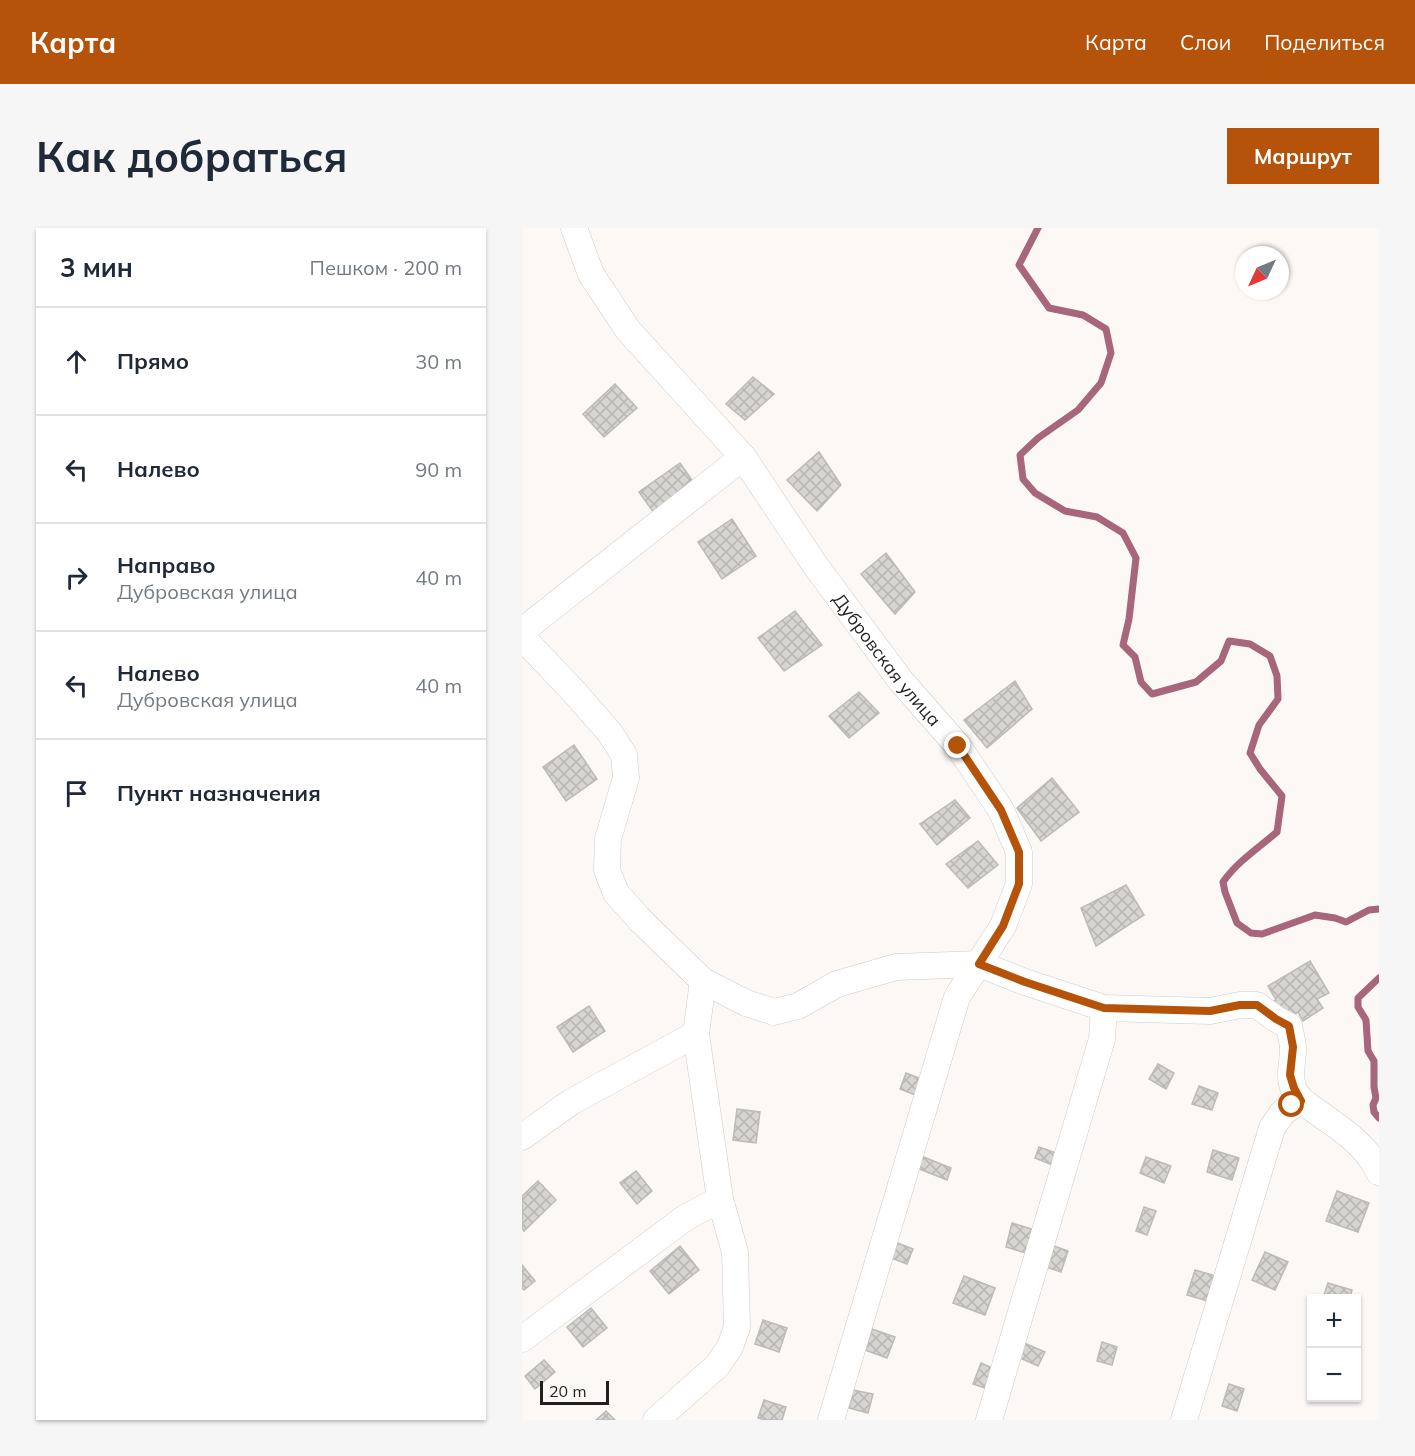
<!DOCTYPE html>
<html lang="ru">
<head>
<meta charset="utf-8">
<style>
  body { margin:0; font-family:Mulish,sans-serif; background:#f6f6f7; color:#1f2937 }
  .controls { position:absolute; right:18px; bottom:18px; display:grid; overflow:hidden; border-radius:0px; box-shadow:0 2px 4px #0004 }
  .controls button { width:54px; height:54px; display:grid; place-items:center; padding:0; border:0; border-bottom:2px solid #e0e1e3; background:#fff; color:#1f2937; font:30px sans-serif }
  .compass { position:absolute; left:713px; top:18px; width:54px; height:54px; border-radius:50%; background:#fff; box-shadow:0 2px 4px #0004; rotate:226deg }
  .scale { position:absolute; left:18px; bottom:15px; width:69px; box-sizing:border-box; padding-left:6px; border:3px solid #211f1f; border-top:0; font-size:16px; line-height:21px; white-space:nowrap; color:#211f1f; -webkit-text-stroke:4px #fbf8f6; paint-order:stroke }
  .stop { position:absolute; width:18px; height:18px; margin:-14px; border:4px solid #b45309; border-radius:50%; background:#fff }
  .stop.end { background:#b45309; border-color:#fff; box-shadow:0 2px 6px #0008 }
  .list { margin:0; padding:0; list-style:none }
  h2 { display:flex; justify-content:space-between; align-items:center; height:78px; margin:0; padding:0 24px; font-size:26px }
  h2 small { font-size:20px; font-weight:400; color:#747a83 }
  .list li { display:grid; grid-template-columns:39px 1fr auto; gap:18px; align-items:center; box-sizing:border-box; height:108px; padding:0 24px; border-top:2px solid #e0e1e3 }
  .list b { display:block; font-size:22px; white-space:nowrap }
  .list p { margin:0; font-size:20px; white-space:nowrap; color:#747a83 }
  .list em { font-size:20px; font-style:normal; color:#747a83 }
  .icon { flex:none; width:33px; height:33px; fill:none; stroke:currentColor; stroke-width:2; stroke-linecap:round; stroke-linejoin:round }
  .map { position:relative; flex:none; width:857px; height:1192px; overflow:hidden; border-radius:0px }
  header { display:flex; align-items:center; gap:36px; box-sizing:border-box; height:84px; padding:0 30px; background:#b45309; color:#fff }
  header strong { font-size:28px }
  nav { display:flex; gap:33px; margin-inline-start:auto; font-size:21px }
  .intro { display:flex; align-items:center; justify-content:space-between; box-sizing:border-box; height:144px; padding:0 36px }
  h1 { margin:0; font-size:42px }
  .button { padding:15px 27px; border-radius:0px; background:#b45309; color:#fff; font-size:21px; font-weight:700 }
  main { display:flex; gap:36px; padding:0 36px }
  aside { flex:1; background:#fff; border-radius:0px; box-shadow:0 2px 4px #0004 }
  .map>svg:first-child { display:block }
</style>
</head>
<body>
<header>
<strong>Карта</strong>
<nav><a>Карта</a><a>Слои</a><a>Поделиться</a></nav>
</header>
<div class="intro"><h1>Как добраться</h1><a class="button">Маршрут</a></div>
<main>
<aside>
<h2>3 мин<small>Пешком · 200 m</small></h2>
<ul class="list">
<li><svg class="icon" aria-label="ahead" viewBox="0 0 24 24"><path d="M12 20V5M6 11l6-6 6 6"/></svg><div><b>Прямо</b></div><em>30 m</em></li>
<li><svg class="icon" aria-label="left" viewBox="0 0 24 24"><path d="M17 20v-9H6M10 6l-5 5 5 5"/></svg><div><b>Налево</b></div><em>90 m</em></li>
<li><svg class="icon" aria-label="right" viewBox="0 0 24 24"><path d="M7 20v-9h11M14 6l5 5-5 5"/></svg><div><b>Направо</b><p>Дубровская улица</p></div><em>40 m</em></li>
<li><svg class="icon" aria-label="left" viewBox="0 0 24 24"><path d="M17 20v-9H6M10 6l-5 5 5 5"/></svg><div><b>Налево</b><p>Дубровская улица</p></div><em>40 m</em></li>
<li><svg class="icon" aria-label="arrive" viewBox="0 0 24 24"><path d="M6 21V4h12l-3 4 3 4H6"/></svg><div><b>Пункт назначения</b></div></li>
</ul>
</aside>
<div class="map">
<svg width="857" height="1192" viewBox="0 0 857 1192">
  <defs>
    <pattern id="building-cross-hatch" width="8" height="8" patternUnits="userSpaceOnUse" patternTransform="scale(1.5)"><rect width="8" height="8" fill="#d7d5d2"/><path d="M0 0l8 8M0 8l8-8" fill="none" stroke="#b8b6b4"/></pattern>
  </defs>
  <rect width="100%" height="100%" fill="#fbf8f6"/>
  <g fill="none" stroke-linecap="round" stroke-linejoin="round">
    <g stroke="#a7667b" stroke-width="7">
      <path d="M516 0 497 37 527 80 561 87 584 101 589 125 579 155 556 182 516 210 498 227 501 251 513 265 543 283 575 289 601 305 614 330 607 391 601 417 613 429 619 454 630 466 674 454 699 433 707 413 728 416 748 428 755 448 756 471 737 497 728 525 738 541 760 568 755 604C736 620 715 634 701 654L703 664 715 695 729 705 740 706 793 687 813 690 824 694 847 682 857 681"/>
      <polyline points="857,750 836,770 836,779 844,792 846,823 852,833 852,859 854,870 851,877 852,884 857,890"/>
    </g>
  </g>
  <g fill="url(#building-cross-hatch)" stroke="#bdbbb8" stroke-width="1.5">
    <polygon points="231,149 252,166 223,192 204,176"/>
    <polygon points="93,156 115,180 82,209 61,186"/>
    <polygon points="297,224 319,257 295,283 265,252"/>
    <polygon points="158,235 172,255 132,285 117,264"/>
    <polygon points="210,291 234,328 200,351 176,314"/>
    <polygon points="364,325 393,364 373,386 339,346"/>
    <polygon points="273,383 300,417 262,443 236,410"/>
    <polygon points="493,453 510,481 465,520 442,492"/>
    <polygon points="337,464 357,485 327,510 307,488"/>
    <polygon points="52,517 75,551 44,573 21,539"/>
    <polygon points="530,550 557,584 519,613 495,580"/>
    <polygon points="433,572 448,590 415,617 398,596"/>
    <polygon points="456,613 476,637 446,660 424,636"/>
    <polygon points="604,657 622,687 574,718 559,680"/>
    <polygon points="788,733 807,765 795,771 801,780 781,793 776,784 764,791 747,776 754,772 746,758"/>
    <polygon points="67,778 83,803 51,824 35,799"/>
    <polygon points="636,836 652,845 644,861 627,851"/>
    <polygon points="384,845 402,852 396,868 378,861"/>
    <polygon points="677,858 696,865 690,882 670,876"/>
    <polygon points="215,881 238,884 234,915 211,912"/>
    <polygon points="517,919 537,926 533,938 513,930"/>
    <polygon points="691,922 717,930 710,952 685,944"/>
    <polygon points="399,928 429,940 425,952 395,940"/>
    <polygon points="624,929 649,938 642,955 618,945"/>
    <polygon points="114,943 130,963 115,976 98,955"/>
    <polygon points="16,953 34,972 2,1003 0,1000 0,968"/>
    <polygon points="815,963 847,975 836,1004 804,993"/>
    <polygon points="622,979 634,983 625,1007 614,1003"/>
    <polygon points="490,995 513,1002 507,1026 484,1019"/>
    <polygon points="373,1014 391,1021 385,1036 367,1029"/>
    <polygon points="158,1018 177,1042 147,1066 128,1043"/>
    <polygon points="532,1018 546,1023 539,1044 524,1039"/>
    <polygon points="743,1024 766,1034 753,1062 730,1052"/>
    <polygon points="0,1037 13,1053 2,1062 0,1060"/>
    <polygon points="673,1042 694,1048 686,1073 665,1067"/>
    <polygon points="442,1048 473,1060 463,1087 431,1075"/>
    <polygon points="806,1055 830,1062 828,1070 801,1070"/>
    <polygon points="69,1080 85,1100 61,1119 45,1099"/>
    <polygon points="241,1092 265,1100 257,1124 233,1116"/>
    <polygon points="350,1101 373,1109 365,1130 343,1122"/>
    <polygon points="580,1114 595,1119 590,1137 575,1133"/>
    <polygon points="502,1115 523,1124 516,1138 496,1129"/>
    <polygon points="22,1132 33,1144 13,1161 3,1148"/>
    <polygon points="459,1135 470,1140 463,1160 451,1156"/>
    <polygon points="707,1156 722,1161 715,1183 700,1178"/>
    <polygon points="331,1162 351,1166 346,1185 327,1180"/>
    <polygon points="242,1172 264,1179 260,1192 243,1192 236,1190"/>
    <polygon points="84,1183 93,1192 74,1192"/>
  </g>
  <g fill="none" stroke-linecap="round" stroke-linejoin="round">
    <g stroke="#cfccc9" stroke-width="27">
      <g id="minor">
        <polyline points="52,0 69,46 106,102 221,229"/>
        <path id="s1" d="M0 403 221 229 293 337 379 453 436 518 479 582 497 624V656L481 698 435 769 309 1192"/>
        <path d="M0 409 54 466 88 505 102 527 104 550 86 611 85 642 94 665 119 693 181 753 224 775 252 784 276 778 315 756 374 739 457 736 503 754 582 780 688 783 718 777H735L754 791 767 798C768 805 771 813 771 821 771 835 766 848 772 862 778 875 791 880 802 889 823 903 846 920 857 944"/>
        <polyline points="0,909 49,874 174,806"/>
        <polyline points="0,1111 163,990 198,971"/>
        <polyline points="134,1192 195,1138 208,1119 215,1099 213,1024 198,971 174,806 181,753"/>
        <polyline points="467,1192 580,811 582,780"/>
        <polyline points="662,1192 750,900 761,884 779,873"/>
      </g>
    </g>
    <use href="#minor" stroke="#fff" stroke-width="26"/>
  </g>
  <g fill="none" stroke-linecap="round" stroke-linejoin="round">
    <polyline stroke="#b45309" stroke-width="8" points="436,518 479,582 497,624 497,656 481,698 457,736 503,754 582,780 688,783 718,777 735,777 754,791 767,798 771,819 768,847 772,860 779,873 770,877"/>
  </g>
  <g text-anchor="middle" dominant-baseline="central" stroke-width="6" stroke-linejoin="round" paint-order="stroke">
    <g font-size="18" fill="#211f1f" stroke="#fbf8f6">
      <text stroke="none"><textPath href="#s1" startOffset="530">Дубровская улица</textPath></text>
    </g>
  </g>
</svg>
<div class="controls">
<button>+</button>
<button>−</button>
</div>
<svg class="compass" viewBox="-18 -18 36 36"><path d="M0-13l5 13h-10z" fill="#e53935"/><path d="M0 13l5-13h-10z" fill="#747a83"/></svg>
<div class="scale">20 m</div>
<div class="stop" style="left:770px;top:877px"></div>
<div class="stop end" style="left:436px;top:518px"></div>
</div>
</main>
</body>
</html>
